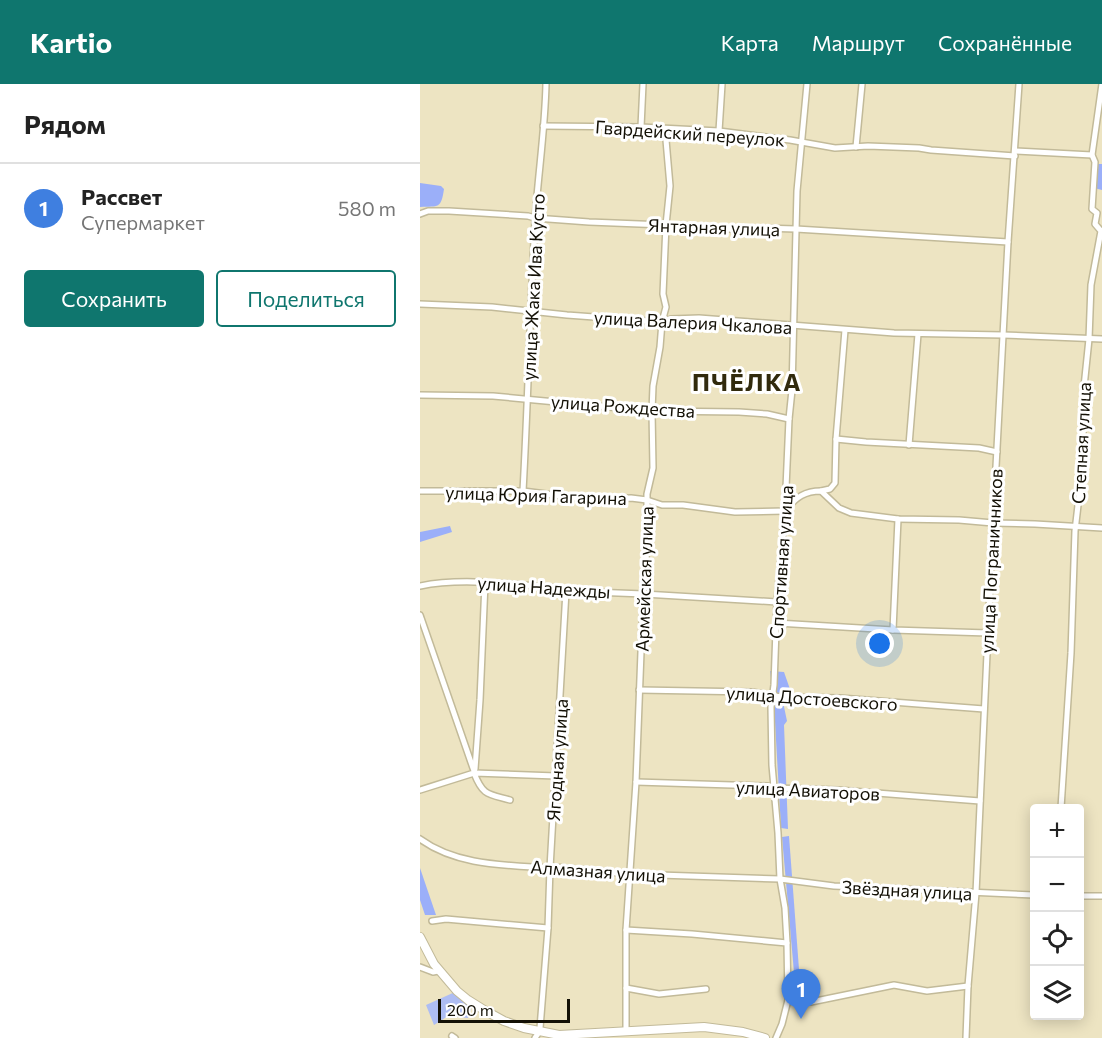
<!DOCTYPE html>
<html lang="ru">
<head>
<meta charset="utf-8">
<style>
  body { margin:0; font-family:Commissioner,sans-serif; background:#f2f2f2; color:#222 }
  .controls { position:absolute; right:18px; bottom:18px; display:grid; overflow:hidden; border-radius:6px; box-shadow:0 3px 15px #0003 }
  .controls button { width:54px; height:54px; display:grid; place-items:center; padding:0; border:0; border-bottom:2px solid #e0e0e0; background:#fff; color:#222; font:30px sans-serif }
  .scale { position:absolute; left:18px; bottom:15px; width:132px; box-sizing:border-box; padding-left:6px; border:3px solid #131005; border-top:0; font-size:16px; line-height:21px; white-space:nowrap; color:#131005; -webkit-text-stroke:4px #fff; paint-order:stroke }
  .you { position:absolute; left:460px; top:560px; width:21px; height:21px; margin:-15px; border:4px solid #fff; border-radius:50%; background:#1a73e8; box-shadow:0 0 0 9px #1a73e833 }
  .badge { display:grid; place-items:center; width:39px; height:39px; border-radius:50%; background:#0f766e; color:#fff; font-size:20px; font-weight:700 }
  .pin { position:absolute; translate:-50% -50px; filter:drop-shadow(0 2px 3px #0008) }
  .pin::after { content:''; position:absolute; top:32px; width:21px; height:18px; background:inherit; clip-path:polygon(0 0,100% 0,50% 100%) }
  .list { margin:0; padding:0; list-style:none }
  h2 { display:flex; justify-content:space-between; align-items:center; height:78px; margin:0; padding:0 24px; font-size:26px }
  h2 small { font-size:20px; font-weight:400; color:#767676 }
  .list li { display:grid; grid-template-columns:39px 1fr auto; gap:18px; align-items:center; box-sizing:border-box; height:90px; padding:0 24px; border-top:2px solid #e0e0e0 }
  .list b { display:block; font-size:22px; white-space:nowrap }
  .list p { margin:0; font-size:20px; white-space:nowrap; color:#767676 }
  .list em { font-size:20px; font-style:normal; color:#767676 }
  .actions { display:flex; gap:12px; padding:18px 24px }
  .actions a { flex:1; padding:14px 0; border:2px solid #0f766e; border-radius:6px; text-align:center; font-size:21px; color:#0f766e }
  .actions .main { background:#0f766e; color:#fff }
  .icon { flex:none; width:33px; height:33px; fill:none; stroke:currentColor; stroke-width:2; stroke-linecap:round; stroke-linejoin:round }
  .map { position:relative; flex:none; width:682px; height:954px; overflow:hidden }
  header { display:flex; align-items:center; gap:36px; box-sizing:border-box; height:84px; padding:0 30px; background:#0f766e; color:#fff }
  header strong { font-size:28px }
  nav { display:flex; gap:33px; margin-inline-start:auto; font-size:21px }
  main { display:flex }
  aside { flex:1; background:#fff }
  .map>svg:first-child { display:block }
</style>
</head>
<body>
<header>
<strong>Kartio</strong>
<nav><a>Карта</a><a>Маршрут</a><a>Сохранённые</a></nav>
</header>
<main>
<aside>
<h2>Рядом<small></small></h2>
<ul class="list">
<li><span class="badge" style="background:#3f7fe0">1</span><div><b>Рассвет</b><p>Супермаркет</p></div><em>580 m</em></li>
</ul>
<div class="actions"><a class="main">Сохранить</a><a>Поделиться</a></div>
</aside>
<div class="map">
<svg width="682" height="954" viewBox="0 0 682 954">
  <rect width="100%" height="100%" fill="#ede4c2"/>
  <polygon fill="#aebdf3" points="35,908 51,925 48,934 28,932 14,941 6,921"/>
  <g fill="#9baff9">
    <polygon points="677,80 682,80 682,106 674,104"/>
    <path d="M0 99 21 102 24 105C21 125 19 122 0 123Z"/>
    <polygon points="30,442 32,448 0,458 0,448"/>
    <polygon points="350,587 364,588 372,611 369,614 353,610"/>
    <polygon points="363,618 367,637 364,641 368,745 361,744 354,620"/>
    <polygon points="369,752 381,912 376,911 362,753"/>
    <polygon points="0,784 16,831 5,831 0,816"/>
  </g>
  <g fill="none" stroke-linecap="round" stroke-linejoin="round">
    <g stroke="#c2ba99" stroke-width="8">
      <g id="street">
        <polyline points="123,42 221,43 299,47 370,56 415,64 448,62 499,64 511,66 595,72"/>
        <polyline points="221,43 223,0"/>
        <polyline points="299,47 302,0"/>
        <polyline points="436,63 442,0"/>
        <polyline points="595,67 672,71"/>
        <polyline points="0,130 8,127 29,127 108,132 115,134 169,138 295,143 317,146 341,144 376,145 588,158"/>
        <polyline points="0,220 72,223 147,231 242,238 251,235 279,234 474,249 583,251 682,255"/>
        <polyline points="0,311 73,312 232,327 319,328 347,330 369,335"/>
        <polyline points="416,355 446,358 559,364 577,368"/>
        <polyline points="489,361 498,250"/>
        <polyline points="0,407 103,407 165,415 211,414 227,416 242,421 263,421 315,428 365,427"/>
        <path d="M103 407C108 317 110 227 115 137 118 91 125 46 126 0"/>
        <polyline points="401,407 410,405 415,399 416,355 425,246"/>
        <path d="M366 426C376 413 385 407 401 407L419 424 431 429 478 435 539 436 573 439 615 440 682 444"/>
        <path d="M0 502C44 493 95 501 140 504L146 507 224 510 357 518"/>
        <polyline points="0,531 54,687 54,689 0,706"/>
        <polyline points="357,539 473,546 568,549"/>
        <polyline points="473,546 478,435"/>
        <polyline points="219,606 332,608 361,613 420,614 564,625"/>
        <polyline points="55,685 60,616 65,499"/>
        <polyline points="216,698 347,702 355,704 418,706 560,717"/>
        <path d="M90 716C68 710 63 712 54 689L136 692"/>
        <polyline points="641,724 651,569 655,447 660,404 664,330 664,303 669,255 671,201 681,147 675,140 677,129 672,125 675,78 672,71 682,0"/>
        <path d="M0 755C37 782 86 781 130 784L135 783 209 790 360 795 414 802 614 811"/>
        <polyline points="660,812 682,812"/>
        <polyline points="12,837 26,835 128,844"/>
        <polyline points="206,846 272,850 367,859"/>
        <polyline points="0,883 13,888 18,887"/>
        <polyline points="206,904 239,910 286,905"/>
        <polyline points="368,916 391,918 474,901 507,907 548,902"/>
        <polyline points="206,948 206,846 216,698 224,490 227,465 227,410 233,384 232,327 233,302 240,263 242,238 246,223 243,210 246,141 250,102 246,56 246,45"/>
        <polyline points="32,952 35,954"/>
        <polyline points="115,954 119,948 120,944 128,844 130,784 146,507"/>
        <polyline points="356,954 362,940 368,916 367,859 365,824 360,795 358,749 352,681 351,623 354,601 357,518 365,427 369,335 372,306 377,107 387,0"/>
        <polyline points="546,954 548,902 556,809 573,439 588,158 599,0"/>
      </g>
    </g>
    <g stroke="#c2ba99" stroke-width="10">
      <polyline id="secondary" points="0,853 14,880 37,907 48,916 64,926 84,937 104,944 139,951 284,943 323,948 345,954"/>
    </g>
    <use href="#street" stroke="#fff" stroke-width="5"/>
    <use href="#secondary" stroke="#fff" stroke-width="8"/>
  </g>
  <g text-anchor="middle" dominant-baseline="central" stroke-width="6" stroke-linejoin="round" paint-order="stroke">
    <g font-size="18" fill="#131005" stroke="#fff">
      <text transform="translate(270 49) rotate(4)">Гвардейский переулок</text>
      <text transform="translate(294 143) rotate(2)">Янтарная улица</text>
      <text transform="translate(113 203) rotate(-87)">улица Жака Ива Кусто</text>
      <text transform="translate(273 238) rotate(3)">улица Валерия Чкалова</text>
      <text transform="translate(203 322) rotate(4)">улица Рождества</text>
      <text transform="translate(661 359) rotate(-87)">Степная улица</text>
      <text transform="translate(116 411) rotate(2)">улица Юрия Гагарина</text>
      <text transform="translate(571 477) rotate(-87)">улица Пограничников</text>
      <text transform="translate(361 478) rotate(-86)">Спортивная улица</text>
      <text transform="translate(224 495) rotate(-88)">Армейская улица</text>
      <text transform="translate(124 503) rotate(4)">улица Надежды</text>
      <text transform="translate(392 614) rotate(4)">улица Достоевского</text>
      <text transform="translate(137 676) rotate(-86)">Ягодная улица</text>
      <text transform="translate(388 706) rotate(3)">улица Авиаторов</text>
      <text transform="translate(178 787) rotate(4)">Алмазная улица</text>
      <text transform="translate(487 806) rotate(3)">Звёздная улица</text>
    </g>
    <g font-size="24" font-weight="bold" letter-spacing="1.5" fill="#312a0d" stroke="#fff">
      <text x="327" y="297">ПЧЁЛКА</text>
    </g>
  </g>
</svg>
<div class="controls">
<button>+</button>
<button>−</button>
<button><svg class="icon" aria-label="locate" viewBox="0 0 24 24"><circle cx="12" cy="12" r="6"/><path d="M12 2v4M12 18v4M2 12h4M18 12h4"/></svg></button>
<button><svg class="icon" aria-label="layers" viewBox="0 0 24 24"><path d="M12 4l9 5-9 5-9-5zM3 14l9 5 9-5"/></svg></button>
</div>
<div class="scale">200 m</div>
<div class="you"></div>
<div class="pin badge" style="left:381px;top:935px;background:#3f7fe0">1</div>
</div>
</main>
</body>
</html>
